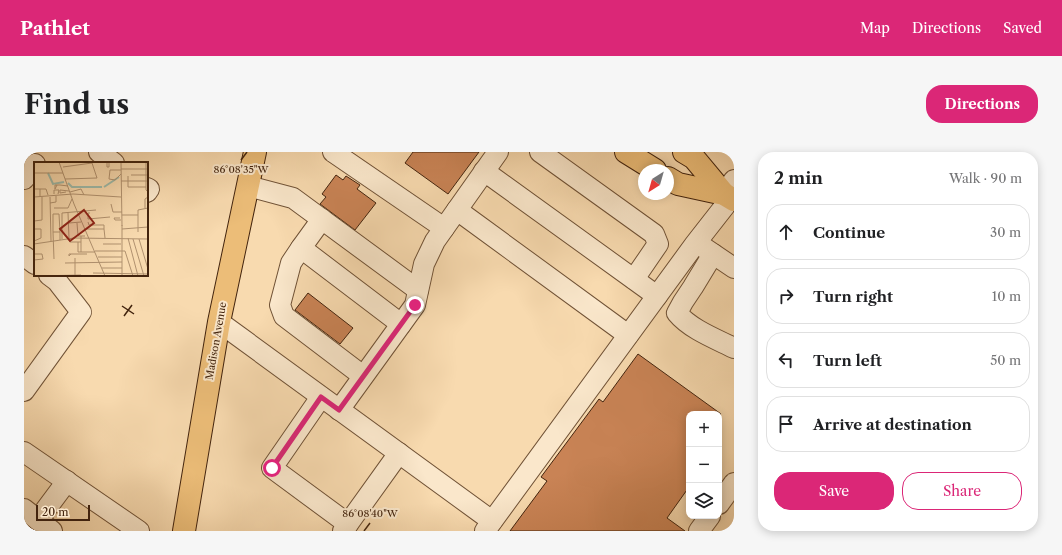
<!DOCTYPE html>
<html lang="en">
<head>
<meta charset="utf-8">
<style>
  body { margin:0; font-family:"Libre Caslon Text",serif; background:#f6f6f6; color:#202124 }
  .controls { position:absolute; right:12px; bottom:12px; display:grid; overflow:hidden; border-radius:8px; box-shadow:0 2px 10px #0003 }
  .controls button { width:36px; height:36px; display:grid; place-items:center; padding:0; border:0; border-bottom:1px solid #e0e0e0; background:#fff; color:#202124; font:20px sans-serif }
  .compass { position:absolute; left:614px; top:12px; width:36px; height:36px; border-radius:50%; background:#fff; box-shadow:0 2px 10px #0003; rotate:217deg }
  .scale { position:absolute; left:12px; bottom:10px; width:54px; box-sizing:border-box; padding-left:4px; border:2px solid #43240e; border-top:0; font-size:11px; line-height:14px; white-space:nowrap; color:#43240e; -webkit-text-stroke:3px #fae7cb; paint-order:stroke }
  .stop { position:absolute; width:12px; height:12px; margin:-9px; border:3px solid #db2777; border-radius:50%; background:#fff }
  .stop.end { background:#db2777; border-color:#fff; box-shadow:0 1px 4px #0008 }
  .list { margin:0; padding:0; list-style:none }
  h2 { display:flex; justify-content:space-between; align-items:center; height:52px; margin:0; padding:0 16px; font-size:17px }
  h2 small { font-size:13px; font-weight:400; color:#757577 }
  .list li { display:grid; grid-template-columns:26px 1fr auto; gap:12px; align-items:center; box-sizing:border-box; height:56px; margin:0 8px 8px; padding:0 8px; border:1px solid #e0e0e0; border-radius:16px }
  .list b { display:block; font-size:15px; white-space:nowrap }
  .list em { font-size:13px; font-style:normal; color:#757577 }
  .actions { display:flex; gap:8px; padding:12px 16px }
  .actions a { flex:1; padding:9px 0; border:1px solid #db2777; border-radius:16px; text-align:center; font-size:14px; color:#db2777 }
  .actions .main { background:#db2777; color:#fff }
  .icon { flex:none; width:22px; height:22px; fill:none; stroke:currentColor; stroke-width:2; stroke-linecap:round; stroke-linejoin:round }
  .map { position:relative; flex:none; width:710px; height:379px; overflow:hidden; border-radius:16px }
  header { display:flex; align-items:center; gap:24px; box-sizing:border-box; height:56px; padding:0 20px; background:#db2777; color:#fff }
  header strong { font-size:19px }
  nav { display:flex; gap:22px; margin-inline-start:auto; font-size:14px }
  .intro { display:flex; align-items:center; justify-content:space-between; box-sizing:border-box; height:96px; padding:0 24px }
  h1 { margin:0; font-size:28px }
  .button { padding:10px 18px; border-radius:16px; background:#db2777; color:#fff; font-size:14px; font-weight:700 }
  main { display:flex; gap:24px; padding:0 24px }
  aside { flex:1; background:#fff; border-radius:16px; box-shadow:0 2px 10px #0003 }
  .map>svg:first-child { display:block }
</style>
</head>
<body>
<header>
<strong>Pathlet</strong>
<nav><a>Map</a><a>Directions</a><a>Saved</a></nav>
</header>
<div class="intro"><h1>Find us</h1><a class="button">Directions</a></div>
<main>
<div class="map">
<svg width="710" height="379" viewBox="0 0 710 379">
  <rect width="100%" height="100%" fill="#f8daaf"/>
  <filter id="stains"><feTurbulence type="fractalNoise" baseFrequency=".005" numOctaves="4"/><feColorMatrix values="0 0 0 0 .2 0 0 0 0 .09 0 0 0 0 .02 0 0 0 .5 -.17"/></filter>
  <radialGradient id="worn" r=".72"><stop offset=".6" stop-color="#630" stop-opacity="0"/><stop offset="1" stop-color="#630" stop-opacity=".3"/></radialGradient>
  <g fill="#c98355" stroke="#43240e">
    <polygon points="389,0 455,0 424,42 381,11"/>
    <polygon points="312,23 319,28 322,24 336,33 333,37 352,51 331,78 296,52 302,45 298,42"/>
    <polygon points="284,141 329,176 316,192 271,158"/>
    <polygon points="614,202 697,262 665,262 665,335 643,366 661,379 486,379 523,329 517,325 575,247 579,250"/>
  </g>
  <g fill="none" stroke-linecap="round" stroke-linejoin="round">
    <g stroke="#705236" stroke-width="22">
      <g id="minor">
        <polyline points="75,0 90,11"/>
        <polyline points="309,0 420,76"/>
        <polyline points="516,0 630,82 634,92 610,127"/>
        <polyline points="460,19 633,144"/>
        <polyline points="0,27 11,12"/>
        <polyline points="224,34 269,46 394,138"/>
        <polyline points="123,36 125,37 123,40"/>
        <polyline points="700,42 710,28"/>
        <polyline points="433,58 604,183"/>
        <polyline points="298,67 277,96 377,172"/>
        <polyline points="679,95 710,116"/>
        <polyline points="277,96 267,111 256,153 260,164 339,224"/>
        <path d="M689 102 669 135 659 150 653 161C666 177 692 187 710 196"/>
        <polyline points="0,104 11,112"/>
        <polyline points="195,170 468,369"/>
        <polyline points="0,239 57,160 33,129 25,123"/>
        <polyline points="297,245 248,316 324,372"/>
        <polyline points="315,258 391,153 400,112 411,89 474,0"/>
        <polyline points="0,300 115,379"/>
        <polyline points="695,352 710,331"/>
        <polyline points="0,357 28,379"/>
        <polyline points="14,368 43,329"/>
        <polyline points="319,379 375,301"/>
        <polyline points="461,379 671,92 707,46"/>
        <polyline points="675,379 686,364"/>
      </g>
    </g>
    <g stroke="#43240e" stroke-width="24">
      <g id="major">
        <polyline points="602,0 631,18"/>
        <polyline points="660,0 670,6 700,42"/>
        <polyline points="644,26 654,32 700,42 710,48"/>
        <polyline points="160,379 195,170 231,0"/>
      </g>
    </g>
    <use href="#minor" stroke="#fae7cb" stroke-width="20"/>
    <use href="#major" stroke="#ecbd78" stroke-width="22"/>
  </g>
  <g fill="none" stroke-linecap="round" stroke-linejoin="round">
    <polyline stroke="#db2777" stroke-width="5" points="248,316 297,245 315,258 391,153"/>
  </g>
  <path fill="none" stroke="#43240e" stroke-width="1.5" d="M217 8 223 0M98 154 110 162M100 164 108 153M340 379 346 371"/>
  <g text-anchor="middle" dominant-baseline="central" stroke-width="4" stroke-linejoin="round" paint-order="stroke">
    <g font-size="10" fill="#43240e" stroke="#fae7cb">
      <text transform="translate(192 189) rotate(-80)">Madison Avenue</text>
    </g>
  </g>
  <g transform="translate(10 10)">
    <rect width="114" height="114" fill="#f8daaf"/>
    <path fill="none" stroke="#9dbbab" stroke-width="2" d="M14 11 19 22 30 20M34 21 38 25H68M70 25 85 15"/>
    <path fill="none" stroke="#b0916f" stroke-width="1" d="M25 0 40 42 71 114M73 0H75V5H73ZM87 0 88 64M112 0V28L114 30M29 5 58 1 63 16 31 17M87 7H114M87 8H76L75 17 81 18 87 12M0 11H29M97 13H114M94 14V25H112M87 19H114M23 23 21 27V23H26L34 24M0 27H6V35M6 27H12L14 33M32 30 26 31V28L35 29M36 30 47 27 50 33M20 32V28H25L24 32M0 35 39 32 87 35M16 35 17 79M16 41 22 40V34M77 42 79 50H88M20 46H34L38 37M111 46V37L114 35M34 51 35 76M56 51H54V57L76 55M88 53H104M86 56H80L81 58H87M0 59 8 58V35M54 60 55 63H70V67M35 61 47 60M43 61 44 74H51M88 63V114M0 67H7V76L0 79M52 67H70L71 76M88 67 114 65M19 70V52H25L26 70M104 70V48L114 46M47 74V90H61M94 76 104 114M28 77V51L62 48M99 77 110 114M105 77 114 107M35 78 36 80H47M44 80V90H47M0 82 40 76 114 77M69 82H87M61 89H91L99 114M0 92H8L9 97 0 98M37 92 35 94V92H53M64 95H88M20 97 19 70H26V78M31 101 88 100M68 106H88M59 111 114 112M41 113V96M0 114 47 113"/>
    <path fill="#8f2418" fill-opacity="0.15" stroke="#8f2418" stroke-width="2" d="M50 48 60 61 36 79 26 67Z"/>
    <rect width="114" height="114" fill="none" stroke="#43240e" stroke-width="2"/>
  </g>
  <g font-size="10" text-anchor="middle" fill="#43240e" stroke="#fae7cb" stroke-width="4" stroke-linejoin="round" paint-order="stroke">
    <text x="217" y="21">86°08'35"W</text>
    <text x="346" y="365">86°08'40"W</text>
  </g>
  <rect width="100%" height="100%" filter="url(#stains)"/>
  <rect width="100%" height="100%" fill="url(#worn)"/>
</svg>
<div class="controls">
<button>+</button>
<button>−</button>
<button><svg class="icon" aria-label="layers" viewBox="0 0 24 24"><path d="M12 4l9 5-9 5-9-5zM3 14l9 5 9-5"/></svg></button>
</div>
<svg class="compass" viewBox="-18 -18 36 36"><path d="M0-13l5 13h-10z" fill="#e53935"/><path d="M0 13l5-13h-10z" fill="#757577"/></svg>
<div class="scale">20 m</div>
<div class="stop" style="left:248px;top:316px"></div>
<div class="stop end" style="left:391px;top:153px"></div>
</div>
<aside>
<h2>2 min<small>Walk · 90 m</small></h2>
<ul class="list">
<li><svg class="icon" aria-label="ahead" viewBox="0 0 24 24"><path d="M12 20V5M6 11l6-6 6 6"/></svg><div><b>Continue</b></div><em>30 m</em></li>
<li><svg class="icon" aria-label="right" viewBox="0 0 24 24"><path d="M7 20v-9h11M14 6l5 5-5 5"/></svg><div><b>Turn right</b></div><em>10 m</em></li>
<li><svg class="icon" aria-label="left" viewBox="0 0 24 24"><path d="M17 20v-9H6M10 6l-5 5 5 5"/></svg><div><b>Turn left</b></div><em>50 m</em></li>
<li><svg class="icon" aria-label="arrive" viewBox="0 0 24 24"><path d="M6 21V4h12l-3 4 3 4H6"/></svg><div><b>Arrive at destination</b></div></li>
</ul>
<div class="actions"><a class="main">Save</a><a>Share</a></div>
</aside>
</main>
</body>
</html>
